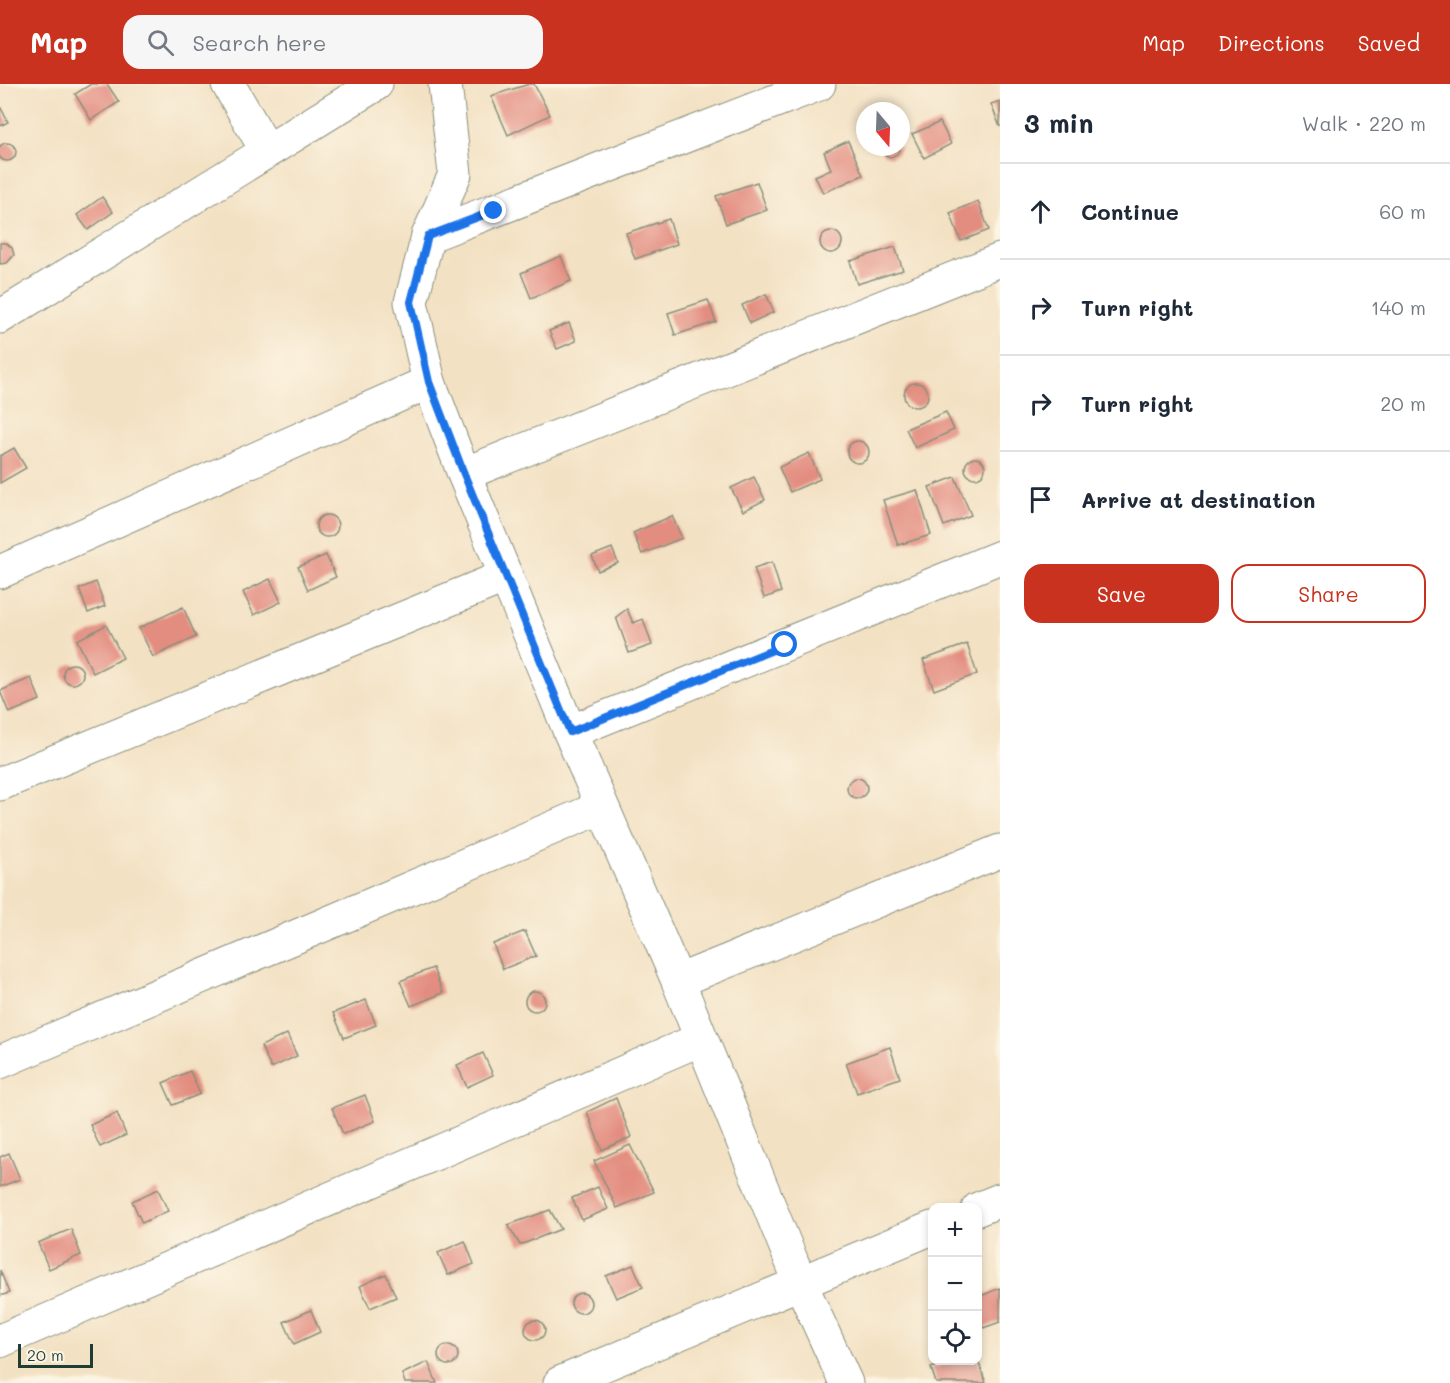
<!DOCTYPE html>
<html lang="en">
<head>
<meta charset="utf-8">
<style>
  body { margin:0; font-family:Mali,sans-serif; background:#f6f6f7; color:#1f2937 }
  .controls { position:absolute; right:18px; bottom:18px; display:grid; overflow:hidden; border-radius:12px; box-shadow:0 3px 9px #0003 }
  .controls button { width:54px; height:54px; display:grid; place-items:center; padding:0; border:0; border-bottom:2px solid #e0e1e3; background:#fff; color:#1f2937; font:30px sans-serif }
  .compass { position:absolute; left:856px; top:18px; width:54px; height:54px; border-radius:50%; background:#fff; box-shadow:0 3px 9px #0003; rotate:161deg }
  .scale { position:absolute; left:18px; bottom:15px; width:75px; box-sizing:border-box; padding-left:6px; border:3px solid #1f3d34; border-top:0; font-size:16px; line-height:21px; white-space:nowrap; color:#1f3d34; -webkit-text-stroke:4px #fcf5e5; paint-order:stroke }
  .stop { position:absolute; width:18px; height:18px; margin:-14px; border:4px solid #1a73e8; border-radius:50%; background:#fff }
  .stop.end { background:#1a73e8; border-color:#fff; box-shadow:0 2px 6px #0008 }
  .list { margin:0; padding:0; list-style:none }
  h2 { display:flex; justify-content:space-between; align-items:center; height:78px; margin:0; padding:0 24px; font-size:26px }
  h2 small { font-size:20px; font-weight:400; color:#747a83 }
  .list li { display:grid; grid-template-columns:39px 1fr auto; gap:18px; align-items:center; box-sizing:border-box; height:96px; padding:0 24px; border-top:2px solid #e0e1e3 }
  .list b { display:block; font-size:22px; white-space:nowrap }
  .list em { font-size:20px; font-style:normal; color:#747a83 }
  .actions { display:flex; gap:12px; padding:18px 24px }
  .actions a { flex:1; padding:14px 0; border:2px solid #c8321e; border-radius:18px; text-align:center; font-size:21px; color:#c8321e }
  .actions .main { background:#c8321e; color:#fff }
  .icon { flex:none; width:33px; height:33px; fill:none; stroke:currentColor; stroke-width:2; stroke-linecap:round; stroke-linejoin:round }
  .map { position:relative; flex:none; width:1000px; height:1299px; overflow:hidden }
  header { display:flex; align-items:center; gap:36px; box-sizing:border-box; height:84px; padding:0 30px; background:#c8321e; color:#fff }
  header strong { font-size:28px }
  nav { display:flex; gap:33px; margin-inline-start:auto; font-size:21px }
  .search { width:420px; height:54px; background:#f6f6f7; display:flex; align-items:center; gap:15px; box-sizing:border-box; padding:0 21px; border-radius:18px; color:#747a83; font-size:22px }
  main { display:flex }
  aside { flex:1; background:#fff }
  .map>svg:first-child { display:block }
</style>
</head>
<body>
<header>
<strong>Map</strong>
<div class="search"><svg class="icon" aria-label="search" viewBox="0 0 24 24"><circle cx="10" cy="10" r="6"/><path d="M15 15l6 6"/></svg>Search here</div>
<nav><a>Map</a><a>Directions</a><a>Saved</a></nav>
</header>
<main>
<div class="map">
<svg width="1000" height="1299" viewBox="0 0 1000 1299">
  <rect width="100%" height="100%" fill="#fcf5e5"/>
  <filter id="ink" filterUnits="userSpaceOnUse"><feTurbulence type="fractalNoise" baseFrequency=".0167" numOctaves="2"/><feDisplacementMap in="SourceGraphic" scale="12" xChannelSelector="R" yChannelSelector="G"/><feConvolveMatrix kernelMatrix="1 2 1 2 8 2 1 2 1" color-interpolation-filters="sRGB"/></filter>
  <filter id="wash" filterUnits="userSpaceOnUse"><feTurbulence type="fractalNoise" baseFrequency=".008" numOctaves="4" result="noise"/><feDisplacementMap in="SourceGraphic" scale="24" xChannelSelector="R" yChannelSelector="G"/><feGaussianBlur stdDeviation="1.35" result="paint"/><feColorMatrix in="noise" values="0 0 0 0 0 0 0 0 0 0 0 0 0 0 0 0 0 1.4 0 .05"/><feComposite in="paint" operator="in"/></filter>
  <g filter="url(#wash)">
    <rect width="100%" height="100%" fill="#f3e1c3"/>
    <g id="blocks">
      <g fill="#e38d80">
        <polygon points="91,0 107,0 119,18 91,36 75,10"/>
        <polygon points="529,0 534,0 550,31 508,51 491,12"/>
        <polygon points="1000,17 1000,43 991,20"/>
        <polygon points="0,22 8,38 0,42"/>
        <polygon points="940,38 951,60 924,74 912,50"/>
        <polygon points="848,57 863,91 823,109 815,92 831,85 824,68"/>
        <circle cx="7" cy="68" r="9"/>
        <polygon points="880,63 901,63 897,70 891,73 884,71"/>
        <polygon points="757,98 767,126 726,140 716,112"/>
        <polygon points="102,113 113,128 88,146 77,131"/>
        <polygon points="978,117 989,146 961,157 950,129"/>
        <polygon points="669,135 677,160 635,175 626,149"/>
        <circle cx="831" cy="158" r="11"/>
        <polygon points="0,159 6,159 12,164 14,171 7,179 0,180"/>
        <polygon points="895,163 903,186 857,200 850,177"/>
        <polygon points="561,172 571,197 531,214 521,189"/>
        <polygon points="766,210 774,228 750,239 742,221"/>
        <polygon points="708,216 716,238 675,251 668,229"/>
        <polygon points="569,239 576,257 557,265 549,247"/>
        <circle cx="916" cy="311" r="12"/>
        <polygon points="946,328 954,346 915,364 906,345"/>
        <circle cx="858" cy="368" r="11"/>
        <polygon points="14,364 26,384 0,399 0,372"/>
        <polygon points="809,369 820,395 790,408 779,383"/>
        <circle cx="975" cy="384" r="10"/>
        <polygon points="754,393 765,416 743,427 731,404"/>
        <polygon points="955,393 971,431 944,442 929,403"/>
        <polygon points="917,406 931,451 898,461 883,416"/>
        <circle cx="327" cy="442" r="11"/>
        <polygon points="672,432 682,454 642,470 633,449"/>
        <polygon points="612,464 618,479 598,487 592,472"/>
        <polygon points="326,471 336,493 308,506 298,483"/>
        <polygon points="772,478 781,508 764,514 754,484"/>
        <polygon points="270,495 281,518 254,531 243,508"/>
        <polygon points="96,498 105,522 88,529 79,505"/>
        <polygon points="183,523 196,553 153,573 139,544"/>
        <polygon points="627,525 633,539 643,535 652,561 629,569 616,533"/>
        <polygon points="106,541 123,574 93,589 77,556"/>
        <polygon points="967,560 977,590 934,606 923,576"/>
        <circle cx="73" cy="590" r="10"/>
        <polygon points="31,594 40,616 9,629 0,607"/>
        <circle cx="857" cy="704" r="10"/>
        <polygon points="525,847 536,872 503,885 493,860"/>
        <polygon points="433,884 443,909 411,922 400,897"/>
        <circle cx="535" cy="917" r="10"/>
        <polygon points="366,916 376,941 344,954 333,929"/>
        <polygon points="287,950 297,972 271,984 261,962"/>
        <polygon points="890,963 900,994 857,1009 846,979"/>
        <polygon points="483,969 493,991 467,1003 457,981"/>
        <polygon points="190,987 200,1010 173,1021 163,999"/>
        <polygon points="365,1011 375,1037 343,1050 332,1024"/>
        <polygon points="616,1014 631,1053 602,1066 587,1028"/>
        <polygon points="117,1029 126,1051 100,1063 90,1041"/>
        <polygon points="630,1061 654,1108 617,1124 594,1077"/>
        <polygon points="9,1069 20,1095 0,1103 0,1073"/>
        <polygon points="598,1103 608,1125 582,1136 572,1114"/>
        <polygon points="158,1105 168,1127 142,1139 132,1117"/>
        <polygon points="550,1126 561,1145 520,1161 508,1141"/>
        <polygon points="71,1145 81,1171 49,1185 38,1159"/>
        <polygon points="465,1157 474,1180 448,1191 438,1169"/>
        <polygon points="633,1181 643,1203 616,1214 606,1192"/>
        <polygon points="0,1186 9,1209 0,1212"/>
        <polygon points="386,1190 396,1213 370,1224 360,1202"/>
        <polygon points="1000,1204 1000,1238 983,1244 978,1230 978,1213"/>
        <circle cx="581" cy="1219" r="10"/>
        <polygon points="311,1226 320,1248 294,1260 284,1238"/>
        <circle cx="535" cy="1246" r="10"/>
        <circle cx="448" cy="1271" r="10"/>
        <polygon points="955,1276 978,1276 986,1299 936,1299 931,1284"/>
        <polygon points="428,1278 437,1299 405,1299 402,1290"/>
      </g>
    </g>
  </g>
  <g filter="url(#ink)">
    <use href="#blocks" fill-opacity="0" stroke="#898f7c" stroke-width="1.5"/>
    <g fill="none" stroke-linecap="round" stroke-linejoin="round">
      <g stroke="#898f7c" stroke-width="35">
        <g id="minor">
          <polyline points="228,0 267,67"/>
          <polyline points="445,0 455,90 428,152 411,218 429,298 464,390 570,648 678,897 800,1198 846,1299"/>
          <polyline points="428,152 819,0"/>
          <polyline points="0,233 376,0"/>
          <polyline points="464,390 1000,176"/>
          <polyline points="0,488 429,298"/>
          <polyline points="570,648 1000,473"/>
          <polyline points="0,700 506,492"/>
          <polyline points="678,897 1000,767"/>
          <polyline points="0,978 602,723"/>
          <polyline points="978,1125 1000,1116"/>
          <polyline points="0,1257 701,955"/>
          <polyline points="560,1299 932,1144"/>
        </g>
      </g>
      <use href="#minor" stroke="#fff" stroke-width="33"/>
    </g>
  </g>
  <g fill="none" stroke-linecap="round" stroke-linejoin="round" filter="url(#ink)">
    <polyline stroke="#1a73e8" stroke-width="8" points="494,127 428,152 411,218 429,298 464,390 570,648 785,561"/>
  </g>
</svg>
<div class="controls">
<button>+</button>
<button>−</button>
<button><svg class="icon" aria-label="locate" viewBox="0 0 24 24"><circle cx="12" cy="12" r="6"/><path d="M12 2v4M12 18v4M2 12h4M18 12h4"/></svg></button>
</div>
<svg class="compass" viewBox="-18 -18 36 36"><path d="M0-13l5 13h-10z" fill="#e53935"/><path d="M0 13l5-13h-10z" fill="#747a83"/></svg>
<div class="scale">20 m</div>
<div class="stop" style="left:785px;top:561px"></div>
<div class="stop end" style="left:494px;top:127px"></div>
</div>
<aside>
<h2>3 min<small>Walk · 220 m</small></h2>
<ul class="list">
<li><svg class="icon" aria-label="ahead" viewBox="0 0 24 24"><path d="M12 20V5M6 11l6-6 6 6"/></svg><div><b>Continue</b></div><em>60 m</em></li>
<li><svg class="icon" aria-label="right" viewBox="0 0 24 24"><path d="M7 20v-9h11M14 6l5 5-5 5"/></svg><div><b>Turn right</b></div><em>140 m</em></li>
<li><svg class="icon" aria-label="right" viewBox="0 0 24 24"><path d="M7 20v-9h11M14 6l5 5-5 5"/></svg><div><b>Turn right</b></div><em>20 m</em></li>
<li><svg class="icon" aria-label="arrive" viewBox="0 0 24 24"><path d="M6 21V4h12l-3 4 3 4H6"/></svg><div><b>Arrive at destination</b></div></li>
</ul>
<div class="actions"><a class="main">Save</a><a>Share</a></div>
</aside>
</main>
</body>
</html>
